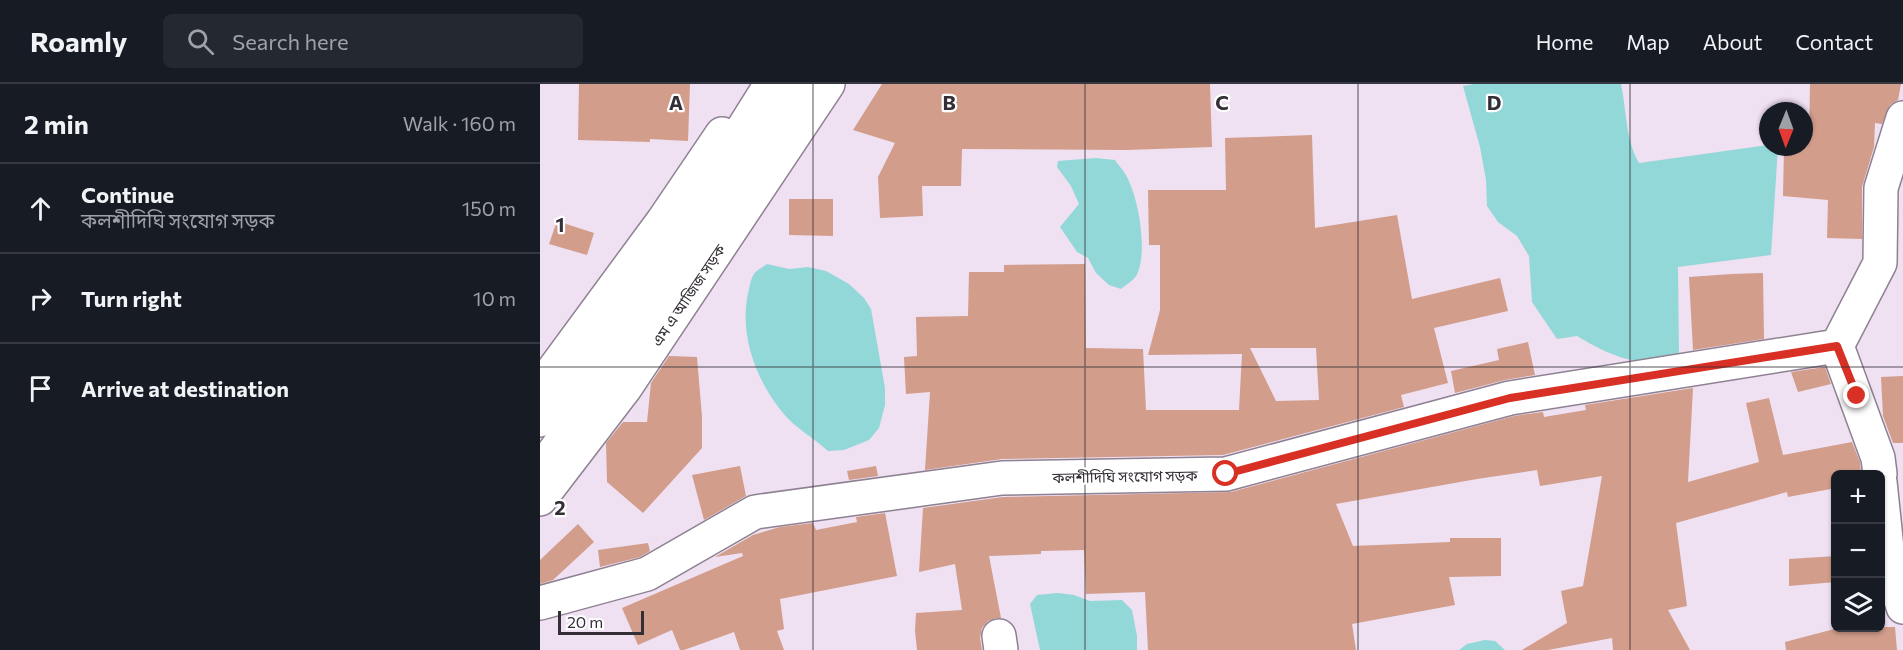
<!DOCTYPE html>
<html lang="en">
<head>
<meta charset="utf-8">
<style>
  body { margin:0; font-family:Commissioner,"Noto Sans Bengali",sans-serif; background:#242831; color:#f1f3f6 }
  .controls { position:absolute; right:18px; bottom:18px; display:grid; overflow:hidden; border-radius:9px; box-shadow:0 2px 4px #0004 }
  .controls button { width:54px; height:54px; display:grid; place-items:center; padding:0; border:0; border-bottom:2px solid #363941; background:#171b24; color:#f1f3f6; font:30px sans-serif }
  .compass { position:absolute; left:1219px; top:18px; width:54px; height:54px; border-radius:50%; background:#171b24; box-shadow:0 2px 4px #0004; rotate:181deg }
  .scale { position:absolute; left:18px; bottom:15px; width:86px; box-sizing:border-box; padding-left:6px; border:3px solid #342f36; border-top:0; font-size:16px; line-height:21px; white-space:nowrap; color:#342f36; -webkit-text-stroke:4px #fff; paint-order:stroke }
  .stop { position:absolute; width:18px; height:18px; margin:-14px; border:4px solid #d93025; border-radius:50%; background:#fff }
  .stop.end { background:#d93025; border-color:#fff; box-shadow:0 2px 6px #0008 }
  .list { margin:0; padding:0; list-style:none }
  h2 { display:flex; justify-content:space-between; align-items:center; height:78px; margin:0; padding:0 24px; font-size:26px }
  h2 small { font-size:20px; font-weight:400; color:#9ea1a6 }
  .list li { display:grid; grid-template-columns:39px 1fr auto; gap:18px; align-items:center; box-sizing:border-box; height:90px; padding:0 24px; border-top:2px solid #363941 }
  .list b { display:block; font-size:22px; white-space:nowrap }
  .list p { margin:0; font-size:20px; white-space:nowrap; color:#9ea1a6 }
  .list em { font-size:20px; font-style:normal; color:#9ea1a6 }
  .icon { flex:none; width:33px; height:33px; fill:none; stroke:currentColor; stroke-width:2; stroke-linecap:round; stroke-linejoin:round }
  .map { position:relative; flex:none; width:1363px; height:566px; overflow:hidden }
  header { display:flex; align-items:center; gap:36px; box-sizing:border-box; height:84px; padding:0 30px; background:#171b24; border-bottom:2px solid #363941 }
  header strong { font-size:28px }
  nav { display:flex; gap:33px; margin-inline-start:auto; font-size:21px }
  .search { width:420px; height:54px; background:#242831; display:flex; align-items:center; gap:15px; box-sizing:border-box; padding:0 21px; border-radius:9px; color:#9ea1a6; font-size:22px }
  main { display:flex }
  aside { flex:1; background:#171b24 }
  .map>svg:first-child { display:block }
</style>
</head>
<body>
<header>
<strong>Roamly</strong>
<div class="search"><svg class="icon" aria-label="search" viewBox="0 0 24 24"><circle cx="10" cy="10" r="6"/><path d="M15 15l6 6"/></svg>Search here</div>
<nav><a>Home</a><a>Map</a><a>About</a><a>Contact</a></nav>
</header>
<main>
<aside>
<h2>2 min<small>Walk · 160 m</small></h2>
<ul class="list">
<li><svg class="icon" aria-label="ahead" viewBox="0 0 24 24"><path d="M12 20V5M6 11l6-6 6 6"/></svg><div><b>Continue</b><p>কলশীদিঘি সংযোগ সড়ক</p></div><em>150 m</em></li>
<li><svg class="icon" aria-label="right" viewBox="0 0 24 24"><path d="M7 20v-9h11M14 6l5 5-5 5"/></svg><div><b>Turn right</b></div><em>10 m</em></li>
<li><svg class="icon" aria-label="arrive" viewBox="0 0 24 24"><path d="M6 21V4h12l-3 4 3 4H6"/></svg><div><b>Arrive at destination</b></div></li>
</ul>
</aside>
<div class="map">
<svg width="1363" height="566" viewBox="0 0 1363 566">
  <rect width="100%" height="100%" fill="#efe0f2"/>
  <g fill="#93d8d8">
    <path d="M934 0H1081C1087 28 1085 54 1099 79L1228 61V63H1238L1231 171 1138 183 1139 272C1133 274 1127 277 1121 277 1091 282 1062 267 1037 252L1017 255 992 218 989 172 977 152 958 138 947 122 946 96 940 63 923 2Z"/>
    <path d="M556 74 575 76C579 82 585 88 588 95 599 118 607 165 598 188 596 195 587 200 581 205L569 201 556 189 548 174 537 168 520 143 539 120 531 102 517 83 518 77Z"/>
    <path d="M227 180 249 185 268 183 286 187 309 200 324 214 331 225 345 304V321L339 344 329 356 304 366 288 367C273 353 256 345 243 329 215 295 198 248 209 205 210 201 211 195 213 192 215 187 223 183 227 180Z"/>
    <polygon points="518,509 534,511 550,517 582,516 592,526 597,552 597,566 500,566 490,520 497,511"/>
    <polygon points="945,556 955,557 965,566 919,566 927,560"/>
  </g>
  <g fill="#d29d8b" fill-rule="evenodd">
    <polygon points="39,0 150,0 148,57 110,55 110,58 38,56"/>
    <polygon points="342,0 670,0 672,63 587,66 422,65 421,102 382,102 383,132 340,134 338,93 355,59 313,46"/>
    <polygon points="1270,0 1361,0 1358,16 1350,21 1342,40 1335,39 1334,63 1322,103 1322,155 1287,154 1288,116 1243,112 1244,63 1264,63 1264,59 1269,59"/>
    <path d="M772 51 775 144 857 131 872 215 960 194 968 227 894 244 908 299 861 311 864 323 683 371 462 375 385 386 390 308 366 310 364 273 377 272 376 233 428 232 429 188H464V181L545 180 546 264 603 265 606 326H699L702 270 608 271 620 226V161H609L608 106H686L685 54ZM710 264H776L779 316 736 317Z"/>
    <polygon points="249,115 293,115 293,152 249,151"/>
    <polygon points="17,137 54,149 47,171 9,160"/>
    <polygon points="1223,189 1224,255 1153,266 1149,193 1192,190"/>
    <polygon points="988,258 995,291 965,296 915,309 911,287 959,276 957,265"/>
    <polygon points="129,272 157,273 162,333 162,364 103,429 67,398 66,359 83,338 107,338 111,299"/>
    <polygon points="1285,283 1291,300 1258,308 1251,288"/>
    <polygon points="1363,292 1363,359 1353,359 1343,332 1341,293"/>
    <polygon points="1153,304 1148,398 1219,378 1206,319 1229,314 1243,371 1312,358 1320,378 1321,390 1296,390 1296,404 1248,413 1247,408 1136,439 1147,522 1128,526 1150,566 1073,566 1072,554 1008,566 982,566 1027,539 1021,507 1043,502 1062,392 1000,402 997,386 937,395 796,420 813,462 910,458 910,454 961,454 961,492 909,493 915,521 812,540 816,566 608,566 605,508 546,510 544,466 501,467 501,470 449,472 461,534 456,534 448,537 442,544 440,554 442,566 377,566 375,547 376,529 422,526 415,480 379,488 383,424 463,413 691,408 974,332 1003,328 1004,333 1046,326 1045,321"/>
    <polygon points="200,382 206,412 164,436 152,391"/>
    <polygon points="336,382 338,392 309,396 307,387"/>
    <polygon points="345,429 357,492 240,515 244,545 237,547 244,566 200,566 194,548 144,566 140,566 132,546 98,561 82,524 203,472 202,469 175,473 213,451 240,443 273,439 276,446 317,438 316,433"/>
    <polygon points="38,440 54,458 13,496 0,500 0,476"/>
    <polygon points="108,459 110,467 100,473 60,483 58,466"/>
    <polygon points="1296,472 1296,498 1249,502 1249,475"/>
    <polygon points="1302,543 1355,543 1357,566 1246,566 1245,558"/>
  </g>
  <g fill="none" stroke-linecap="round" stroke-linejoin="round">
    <g stroke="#8e8192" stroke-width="36">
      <g id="minor">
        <polyline points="1297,262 1338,374 1340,390"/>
        <polyline points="1340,398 1348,474 1363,523"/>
        <polyline points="0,519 107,490 215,428 462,394 686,390 970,314 1297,262 1340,179 1341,104 1363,34"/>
        <polyline points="459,552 461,566"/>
      </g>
    </g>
    <g stroke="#8e8192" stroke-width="36">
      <g id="major">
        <polyline points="0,304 123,137 182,50"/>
        <polyline points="0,415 85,304 288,0"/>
      </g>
    </g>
    <g stroke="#8e8192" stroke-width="36">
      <g id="highway">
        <polyline points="0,336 49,272 138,148 231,0"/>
        <path d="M0 387C93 262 181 133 264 0"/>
      </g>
    </g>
    <use href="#minor" stroke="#fff" stroke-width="33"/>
    <use href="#major" stroke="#fff" stroke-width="33"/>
    <use href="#highway" stroke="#fff" stroke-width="33"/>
  </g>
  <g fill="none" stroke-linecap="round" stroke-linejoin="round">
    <polyline stroke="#d93025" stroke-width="8" points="686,390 970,314 1297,262 1317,312"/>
  </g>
  <path fill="none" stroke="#342f36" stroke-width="1.5" stroke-opacity="0.55" d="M273 0V566M545 0V566M818 0V566M1090 0V566M0 283H1363"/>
  <g text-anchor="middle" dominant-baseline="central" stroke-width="4.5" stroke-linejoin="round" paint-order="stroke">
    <g font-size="15" fill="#342f36" stroke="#fff">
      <text transform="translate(148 211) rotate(-56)">এম এ আজিজ সড়ক</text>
      <text transform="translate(585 392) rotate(-1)">কলশীদিঘি সংযোগ সড়ক</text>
    </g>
  </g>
  <g font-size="20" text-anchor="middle" font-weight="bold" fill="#342f36" stroke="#fff" stroke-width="4.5" stroke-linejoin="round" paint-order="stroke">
    <text x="136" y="26">A</text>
    <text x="409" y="26">B</text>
    <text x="682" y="26">C</text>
    <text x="954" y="26">D</text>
    <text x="20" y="148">1</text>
    <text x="20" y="431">2</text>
  </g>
</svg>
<div class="controls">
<button>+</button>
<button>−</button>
<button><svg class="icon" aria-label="layers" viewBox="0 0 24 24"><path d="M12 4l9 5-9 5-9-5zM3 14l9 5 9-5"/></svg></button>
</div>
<svg class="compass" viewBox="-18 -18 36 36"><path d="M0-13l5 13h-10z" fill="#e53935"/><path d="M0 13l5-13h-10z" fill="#9ea1a6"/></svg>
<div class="scale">20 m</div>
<div class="stop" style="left:686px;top:390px"></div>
<div class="stop end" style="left:1317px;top:312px"></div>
</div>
</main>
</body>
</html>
